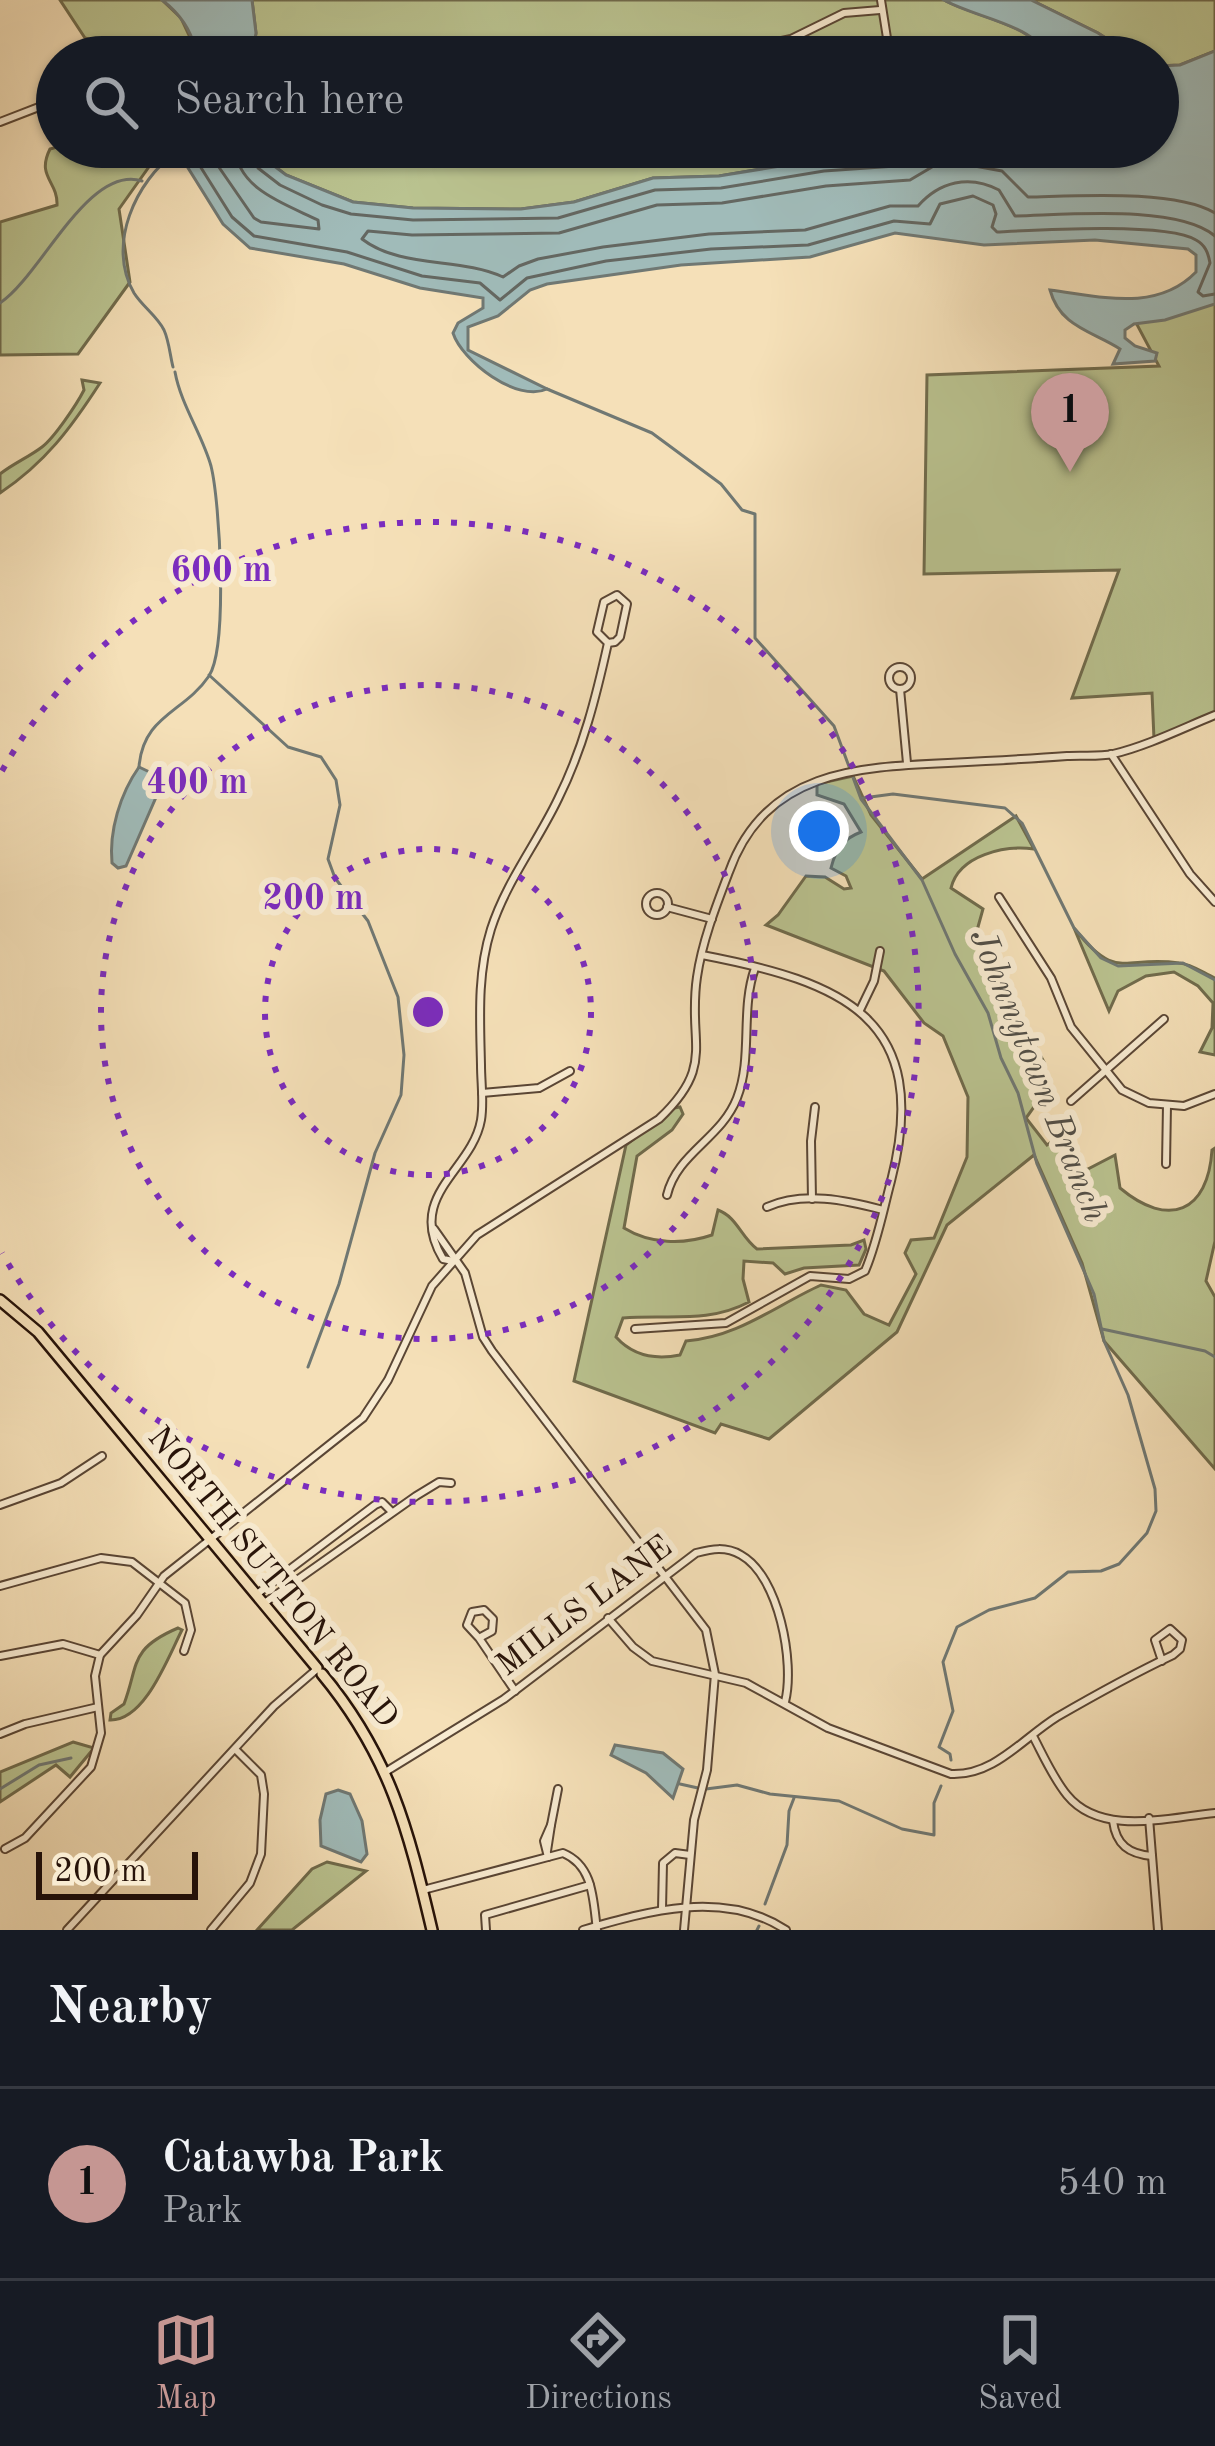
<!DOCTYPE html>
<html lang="en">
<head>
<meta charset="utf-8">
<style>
  body { margin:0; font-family:"Old Standard TT",serif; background:#20242c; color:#f1f3f6 }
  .scale { position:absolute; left:36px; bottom:30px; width:162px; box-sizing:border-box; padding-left:12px; border:6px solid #271309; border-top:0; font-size:33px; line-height:42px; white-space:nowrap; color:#271309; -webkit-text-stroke:9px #f8ebd1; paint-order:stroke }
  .you { position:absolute; left:819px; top:831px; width:42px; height:42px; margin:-30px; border:9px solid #fff; border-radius:50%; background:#1a73e8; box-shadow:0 0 0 18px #1a73e833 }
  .badge { display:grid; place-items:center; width:78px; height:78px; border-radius:50%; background:#c59692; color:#111; font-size:39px; font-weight:700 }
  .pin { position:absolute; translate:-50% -99px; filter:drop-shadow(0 3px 6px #0008) }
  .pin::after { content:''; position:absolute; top:63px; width:42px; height:36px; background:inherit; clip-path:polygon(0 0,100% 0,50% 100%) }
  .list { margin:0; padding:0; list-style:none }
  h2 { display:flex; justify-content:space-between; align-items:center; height:156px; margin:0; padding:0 48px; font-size:51px }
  h2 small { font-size:39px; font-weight:400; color:#9ea1a6 }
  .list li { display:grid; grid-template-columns:78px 1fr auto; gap:36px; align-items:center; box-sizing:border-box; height:192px; padding:0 48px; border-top:3px solid #363941 }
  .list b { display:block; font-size:45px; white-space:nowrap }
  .list p { margin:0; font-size:39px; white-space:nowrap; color:#9ea1a6 }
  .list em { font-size:39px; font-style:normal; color:#9ea1a6 }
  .icon { flex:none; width:66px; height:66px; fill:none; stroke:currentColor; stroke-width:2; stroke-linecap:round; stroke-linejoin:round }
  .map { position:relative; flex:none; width:1215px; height:1930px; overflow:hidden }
  .search { position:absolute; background:#171b24; box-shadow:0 3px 9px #0004; left:36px; right:36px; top:36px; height:132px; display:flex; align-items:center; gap:30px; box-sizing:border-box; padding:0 42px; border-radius:66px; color:#9ea1a6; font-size:45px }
  .sheet { height:348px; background:#171b24 }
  nav { display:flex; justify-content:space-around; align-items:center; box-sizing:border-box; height:168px; border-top:3px solid #363941; background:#171b24; font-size:33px; color:#9ea1a6 }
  nav a { display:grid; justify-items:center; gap:6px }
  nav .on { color:#c59692 }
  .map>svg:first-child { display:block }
</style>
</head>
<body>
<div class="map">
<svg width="1215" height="1930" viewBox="0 0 1215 1930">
  <rect width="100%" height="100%" fill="#f5e0b8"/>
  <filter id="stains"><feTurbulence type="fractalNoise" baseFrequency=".00167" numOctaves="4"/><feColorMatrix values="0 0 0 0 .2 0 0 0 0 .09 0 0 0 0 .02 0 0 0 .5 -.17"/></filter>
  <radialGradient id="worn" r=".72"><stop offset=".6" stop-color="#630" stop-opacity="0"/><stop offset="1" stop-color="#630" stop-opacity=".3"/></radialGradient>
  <g fill="#bac390" stroke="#706b4c" stroke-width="3">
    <polygon points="60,0 162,0 181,18 195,48 190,57 123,57 107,44 85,38"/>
    <path d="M252 0H944C975 17 1034 24 1048 57H252L256 33Z"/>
    <polygon points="1031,0 1215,0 1215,51 1180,65 1158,66 1158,57 1135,57 1098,33"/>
    <path d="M57 147H163L119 209 130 282 78 354 0 355V222L57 205C58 181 36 177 50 149Z"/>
    <polygon points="260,147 961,147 823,159 719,176 653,178 574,202 521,209 413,208 353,202 286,175 265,159"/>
    <polygon points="1215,295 1215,718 1154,739 1152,693 1072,698 1119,570 924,574 927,375 1159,366 1134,319"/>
    <path d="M82 380 100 383C71 428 45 463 0 493V474C14 463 29 457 42 447 54 438 77 404 84 390Z"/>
    <path d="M853 776 871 815 922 879 1016 816 1034 849C1005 845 959 855 951 888L983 909 976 934 1044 1062 1035 1084 1039 1100 1026 1118 1047 1145 1056 1139 1073 1148 1086 1170 1115 1155 1120 1188C1169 1229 1208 1212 1212 1150L1215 1148V1241L1206 1281 1215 1297V1469L1104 1341 1082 1263 1034 1155 947 1225 897 1332 769 1439 721 1424 715 1433 574 1381 626 1145 674 1108 680 1107 683 1114 672 1130 637 1156 624 1228C650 1244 683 1245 712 1235L718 1210C737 1217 741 1237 757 1249L851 1245 864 1240 866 1249 859 1265 804 1268 785 1274 773 1263 744 1261 743 1279 749 1302C707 1324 668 1314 623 1318L616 1337C633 1356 655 1360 680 1355L686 1341C738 1337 775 1306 821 1285L846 1290 864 1314 889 1325 916 1274 905 1253 911 1240 934 1238 967 1157 968 1097 943 1036 924 1023 884 971 766 925 778 915 806 876 825 877 844 889 851 888 846 876 831 868C836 848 843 839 861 832L844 804 817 795V784Z"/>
    <path d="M1074 928C1117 983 1123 955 1179 963 1192 964 1205 974 1215 978V1055L1200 1052 1212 1028 1213 1003 1198 986 1174 972 1146 976 1118 991 1109 1011Z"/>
    <path d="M178 1628 182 1630C168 1657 145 1721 110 1720L111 1713 124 1704C139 1664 129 1649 178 1628Z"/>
    <polygon points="73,1742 94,1748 70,1777 56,1765 0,1802 0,1772"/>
    <polygon points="327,1862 366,1871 292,1930 257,1930 312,1869"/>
  </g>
  <g fill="#a0bbb9" stroke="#707873" stroke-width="3">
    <path d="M162 0H252L256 33 252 57H190L195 48C190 28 178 12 162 0Z"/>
    <path d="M944 0H1031L1098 33 1135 57H1048C1034 24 975 18 944 0Z"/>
    <path d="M1215 51V304L1165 320 1134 324 1125 330V338L1135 346 1157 353 1155 361 1113 364 1120 349C1092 331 1060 327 1050 290 1099 296 1156 313 1196 272V255L1188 249 1095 240 984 245 895 233 810 257 681 265 547 284 530 290 498 316 468 327V350L547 389C517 403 462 361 453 333L458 323 483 308V298L420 288 344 264 250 248 223 224 175 147H260L265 159 286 175 353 202 413 208 521 209 574 202 653 178 719 176 823 159 961 147H1158V66L1180 65Z"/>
    <path d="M139 767 164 779 126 866 118 868 112 863C109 831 120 794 139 767Z"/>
    <polygon points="615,1745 663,1753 683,1769 673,1798 646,1773 611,1755"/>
    <polygon points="338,1790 350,1794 362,1821 367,1854 361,1862 321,1846 320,1820 326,1794"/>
  </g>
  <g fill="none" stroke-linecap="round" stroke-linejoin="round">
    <g stroke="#646761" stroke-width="3">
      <path d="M188 147 232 217 254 236 347 252 422 276 480 283 500 300 527 278 606 261 711 249 808 245 894 221 930 224 940 204 973 196 993 205 996 214 992 227 997 232C1036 230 1167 222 1196 240 1205 245 1208 252 1210 263L1198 292 1203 296 1215 294"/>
      <path d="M205 147 254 218 261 222 319 229 318 220C285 204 237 189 235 147"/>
      <polyline points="250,147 258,168 280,185 322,205 351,214 413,220 558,218 655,190 721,188 824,171 910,165 920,159 922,147"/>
      <path d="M937 147 932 167 910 180 826 186 722 203 657 205 559 233 412 235 368 231 362 239C401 269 460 257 503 277L519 266 538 259 603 247 709 234 805 230 890 206H918C939 182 969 174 999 190L1015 216C1065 215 1177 204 1215 236"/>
      <path d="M955 147 958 163 1002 171 1028 197C1076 196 1175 189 1215 213"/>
    </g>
    <g stroke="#707873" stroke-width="3">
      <path d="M0 303C41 276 88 164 142 181"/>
      <path d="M173 367C170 355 169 341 164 330 157 316 142 306 134 293 106 245 136 181 176 152"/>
      <polyline points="547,389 652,433 721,484 742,510 755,514 755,638 834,726 861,799 922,880 955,954 988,1013 1001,1058 1018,1093 1037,1164 1094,1294 1104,1341 1128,1395 1155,1489 1156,1511 1147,1533 1119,1564 1101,1571 1068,1572 1035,1598 989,1610 957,1627 943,1662 953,1711 939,1747 950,1754 951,1760"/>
      <polyline points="209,675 288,747 321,757 336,780 340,805 328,859 335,878 368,921 398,997 404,1055 401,1095 375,1153 339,1284 308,1367"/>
      <path d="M139 767C143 715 184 713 209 676 228 646 220 502 211 466 202 434 181 405 175 372"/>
      <polyline points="863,798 893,794 1005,808 1022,823 1074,928 1101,958 1118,966 1183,963 1215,980"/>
      <polyline points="1102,1329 1205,1351 1215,1357"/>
      <polyline points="680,1784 698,1788"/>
      <polyline points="0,1789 39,1765 71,1758"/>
      <polyline points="706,1789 737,1785 770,1794 839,1801 902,1829 934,1835 934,1803 941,1786"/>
      <polyline points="765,1904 787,1845 789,1811 794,1798"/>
      <polyline points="757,1930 759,1926"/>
    </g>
    <g stroke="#5a4635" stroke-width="10">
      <g id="minor">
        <polyline points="881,0 890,57"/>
        <polyline points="704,57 791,39 844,13 880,10"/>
        <polyline points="0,122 57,100"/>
        <circle cx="900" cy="678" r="11"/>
        <polyline points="900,689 907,763"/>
        <polyline points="1111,754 1190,874 1215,902"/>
        <circle cx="657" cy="904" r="11"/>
        <polyline points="999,897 1051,978 1071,1027 1122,1090 1149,1103 1184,1106 1215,1094"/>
        <polyline points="667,907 712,919"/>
        <polyline points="860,1010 874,981 880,951"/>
        <polyline points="482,1093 539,1088 570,1071"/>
        <polyline points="1071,1101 1164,1019"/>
        <polyline points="1166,1164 1167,1105"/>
        <path d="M667 1195C677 1153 721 1139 737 1098 753 1057 740 1010 755 968"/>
        <polyline points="812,1199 811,1141 815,1107"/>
        <path d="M767 1207C803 1191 846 1200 883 1210"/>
        <polyline points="434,1229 465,1273 483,1337 492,1351 706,1630 715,1674 707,1770 694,1820 684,1930"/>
        <path d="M453 1261 443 1259C405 1195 472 1171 481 1120 484 1102 481 1083 481 1065 480 1019 477 974 491 929 506 882 537 843 558 799 583 749 596 697 608 643L615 642 620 637 627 604 617 595 604 602 597 632 608 643"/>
        <path d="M635 1329 726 1323 810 1276 849 1279 865 1271C877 1243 883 1211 891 1181 933 1018 843 982 702 955"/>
        <polyline points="0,1505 61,1483 102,1456"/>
        <polyline points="0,1586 101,1558 132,1562 185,1603 191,1630 184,1651"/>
        <polyline points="257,1594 375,1505 382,1502 392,1512"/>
        <polyline points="263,1604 416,1496 439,1482 451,1483"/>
        <path d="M608 1618 633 1647 652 1661 746 1683 828 1728 951 1774C994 1776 1023 1738 1057 1717 1095 1695 1133 1674 1173 1655L1180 1649 1182 1640 1170 1629 1155 1640 1162 1661"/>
        <polyline points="479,1638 467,1625 472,1612 484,1610 493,1619 492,1631 479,1638 515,1691"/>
        <polyline points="0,1656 63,1644 100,1655"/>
        <polyline points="0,1734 25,1724 98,1707"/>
        <path d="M1033 1736C1043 1755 1053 1778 1067 1795 1101 1837 1169 1817 1215 1813"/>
        <path d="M387 1771 504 1699 696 1553C712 1549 725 1546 741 1555 779 1576 795 1663 785 1702"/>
        <polyline points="1149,1818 1158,1930"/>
        <path d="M1113 1821C1116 1845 1129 1854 1152 1856"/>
        <polyline points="551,1825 558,1789"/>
        <path d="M5 1849 25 1838 91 1767 101 1733 95 1676 100 1655 137 1615 164 1576 363 1418 388 1380 432 1286 477 1235 659 1119C717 1064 687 1044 697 977 702 942 716 906 729 872 765 771 856 767 948 763 988 761 1028 759 1067 756 1082 755 1098 757 1113 754 1147 746 1183 728 1215 715"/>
        <polyline points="547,1851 551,1825 544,1841 548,1857"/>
        <path d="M423 1890 563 1853C594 1866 593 1900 597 1930"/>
        <polyline points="662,1909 663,1863 675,1853 690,1855"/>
        <polyline points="67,1930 274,1706 317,1669"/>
        <polyline points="211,1930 250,1883 261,1854 264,1794 261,1775 236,1750"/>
        <polyline points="486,1930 485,1915 590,1885"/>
        <path d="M583 1930C648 1911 724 1889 786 1930"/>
      </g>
    </g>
    <g stroke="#271309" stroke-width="14">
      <g id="major">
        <polyline points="0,1300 38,1332 317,1668"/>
        <path d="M322 1674C390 1756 408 1829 432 1930"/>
      </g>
    </g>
    <use href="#minor" stroke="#f8ebd1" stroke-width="6"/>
    <use href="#major" stroke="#f5e0b8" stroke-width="9"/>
  </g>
  <g fill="none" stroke="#7b2cbf" stroke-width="6" stroke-dasharray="6 12">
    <circle cx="428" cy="1012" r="163"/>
    <circle cx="428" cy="1012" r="327"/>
    <path d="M2 771A490 490 0 1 1 2 1253"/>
  </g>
  <g text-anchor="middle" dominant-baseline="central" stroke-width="12" stroke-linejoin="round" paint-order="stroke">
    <g font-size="33" fill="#271309" stroke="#f8ebd1">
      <text transform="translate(272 1578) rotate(51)">NORTH SUTTON ROAD</text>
      <text transform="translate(585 1607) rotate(-37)">MILLS LANE</text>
    </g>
    <g font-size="36" font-style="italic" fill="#514e47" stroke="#f8ebd1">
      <text transform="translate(1037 1076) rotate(68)">Johnnytown Branch</text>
    </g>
  </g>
  <circle cx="428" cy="1012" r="18" fill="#7b2cbf" stroke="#f8ebd1" stroke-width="6"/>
  <g font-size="36" text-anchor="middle" font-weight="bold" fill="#7b2cbf" stroke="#f8ebd1" stroke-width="12" stroke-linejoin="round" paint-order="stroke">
    <text x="221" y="581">600 m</text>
    <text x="197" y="793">400 m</text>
    <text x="313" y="909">200 m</text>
  </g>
  <rect width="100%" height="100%" filter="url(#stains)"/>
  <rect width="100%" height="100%" fill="url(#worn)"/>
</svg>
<div class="scale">200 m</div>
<div class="you"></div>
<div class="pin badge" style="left:1070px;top:472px">1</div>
<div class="search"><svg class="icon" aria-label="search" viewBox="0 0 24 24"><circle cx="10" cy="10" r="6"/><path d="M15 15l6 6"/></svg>Search here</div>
</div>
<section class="sheet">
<h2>Nearby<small></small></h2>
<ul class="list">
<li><span class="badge">1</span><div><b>Catawba Park</b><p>Park</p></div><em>540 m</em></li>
</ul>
</section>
<nav>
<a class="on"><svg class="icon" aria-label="map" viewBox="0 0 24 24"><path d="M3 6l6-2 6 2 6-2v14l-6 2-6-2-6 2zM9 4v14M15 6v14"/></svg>Map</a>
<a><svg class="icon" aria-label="directions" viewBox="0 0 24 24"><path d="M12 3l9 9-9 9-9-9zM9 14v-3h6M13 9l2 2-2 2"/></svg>Directions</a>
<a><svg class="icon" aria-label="saved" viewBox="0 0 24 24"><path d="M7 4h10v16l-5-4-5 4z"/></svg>Saved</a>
</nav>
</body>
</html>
